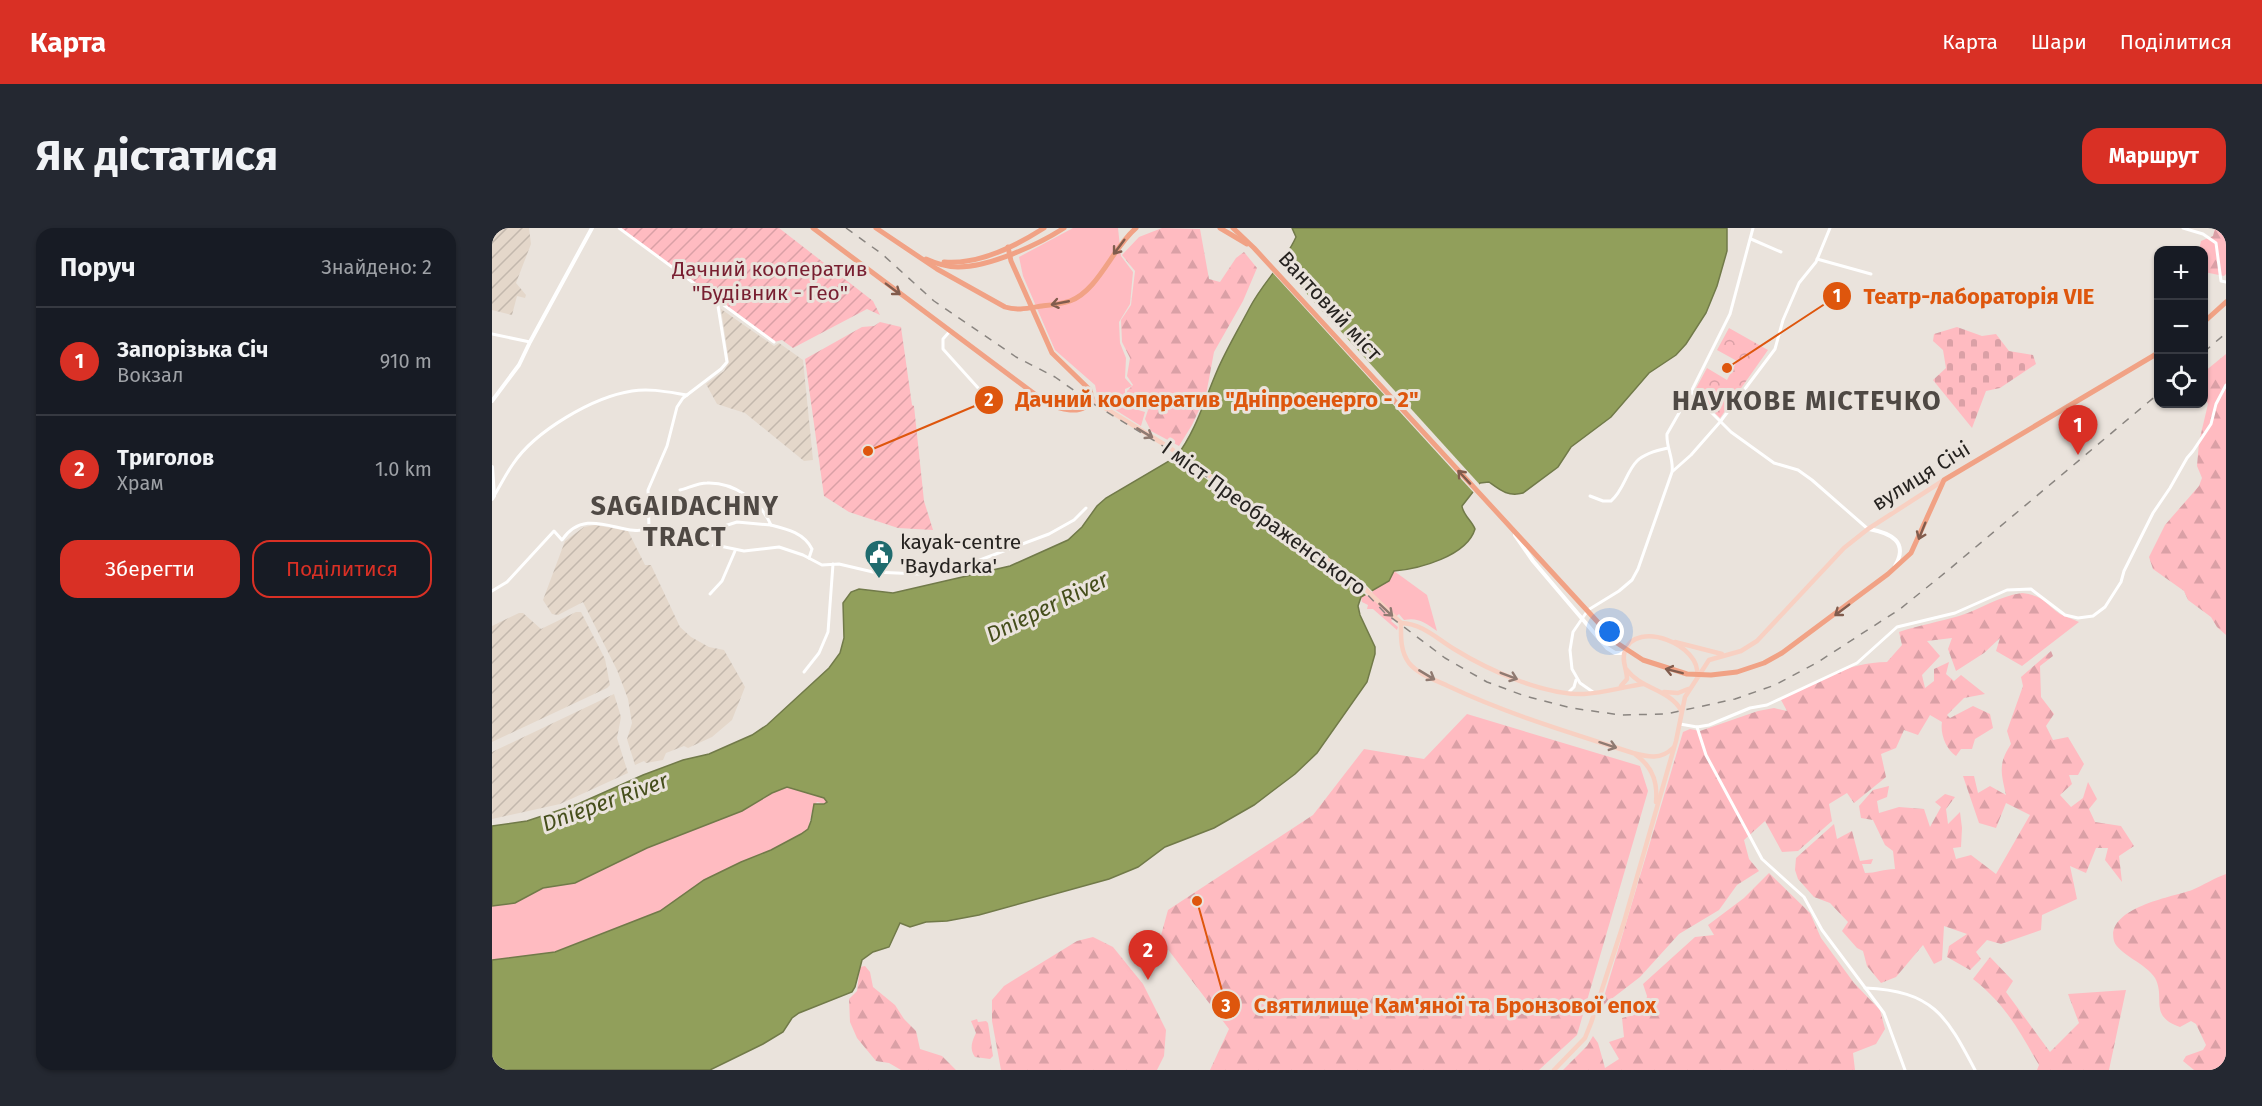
<!DOCTYPE html>
<html lang="uk">
<head>
<meta charset="utf-8">
<style>
  body { margin:0; font-family:"Fira Sans",sans-serif; background:#242831; color:#f1f3f6 }
  .controls { position:absolute; right:18px; top:18px; display:grid; overflow:hidden; border-radius:12px; box-shadow:0 2px 4px #0004 }
  .controls button { width:54px; height:54px; display:grid; place-items:center; padding:0; border:0; border-bottom:2px solid #363941; background:#171b24; color:#f1f3f6; font:30px sans-serif }
  .you { position:absolute; left:1118px; top:404px; width:21px; height:21px; margin:-15px; border:4px solid #fff; border-radius:50%; background:#1a73e8; box-shadow:0 0 0 9px #1a73e833 }
  .badge { display:grid; place-items:center; width:39px; height:39px; border-radius:50%; background:#d93025; color:#fff; font-size:20px; font-weight:700 }
  .pin { position:absolute; translate:-50% -50px; filter:drop-shadow(0 2px 3px #0008) }
  .pin::after { content:''; position:absolute; top:32px; width:21px; height:18px; background:inherit; clip-path:polygon(0 0,100% 0,50% 100%) }
  .list { margin:0; padding:0; list-style:none }
  h2 { display:flex; justify-content:space-between; align-items:center; height:78px; margin:0; padding:0 24px; font-size:26px }
  h2 small { font-size:20px; font-weight:400; color:#9ea1a6 }
  .list li { display:grid; grid-template-columns:39px 1fr auto; gap:18px; align-items:center; box-sizing:border-box; height:108px; padding:0 24px; border-top:2px solid #363941 }
  .list b { display:block; font-size:22px; white-space:nowrap }
  .list p { margin:0; font-size:20px; white-space:nowrap; color:#9ea1a6 }
  .list em { font-size:20px; font-style:normal; color:#9ea1a6 }
  .actions { display:flex; gap:12px; padding:18px 24px }
  .actions a { flex:1; padding:14px 0; border:2px solid #d93025; border-radius:18px; text-align:center; font-size:21px; color:#d93025 }
  .actions .main { background:#d93025; color:#fff }
  .icon { flex:none; width:33px; height:33px; fill:none; stroke:currentColor; stroke-width:2; stroke-linecap:round; stroke-linejoin:round }
  .map { position:relative; flex:none; width:1734px; height:842px; overflow:hidden; border-radius:18px }
  header { display:flex; align-items:center; gap:36px; box-sizing:border-box; height:84px; padding:0 30px; background:#d93025; color:#fff }
  header strong { font-size:28px }
  nav { display:flex; gap:33px; margin-inline-start:auto; font-size:21px }
  .intro { display:flex; align-items:center; justify-content:space-between; box-sizing:border-box; height:144px; padding:0 36px }
  h1 { margin:0; font-size:42px }
  .button { padding:15px 27px; border-radius:18px; background:#d93025; color:#fff; font-size:21px; font-weight:700 }
  main { display:flex; gap:36px; padding:0 36px }
  aside { flex:1; background:#171b24; border-radius:18px; box-shadow:0 2px 4px #0004 }
  .map>svg:first-child { display:block }
</style>
</head>
<body>
<header>
<strong>Карта</strong>
<nav><a>Карта</a><a>Шари</a><a>Поділитися</a></nav>
</header>
<div class="intro"><h1>Як дістатися</h1><a class="button">Маршрут</a></div>
<main>
<aside>
<h2>Поруч<small>Знайдено: 2</small></h2>
<ul class="list">
<li><span class="badge">1</span><div><b>Запорізька Січ</b><p>Вокзал</p></div><em>910 m</em></li>
<li><span class="badge">2</span><div><b>Триголов</b><p>Храм</p></div><em>1.0 km</em></li>
</ul>
<div class="actions"><a class="main">Зберегти</a><a>Поділитися</a></div>
</aside>
<div class="map">
<svg width="1734" height="842" viewBox="0 0 1734 842">
  <defs>
    <pattern id="industrial-furrows" width="10" height="10" patternUnits="userSpaceOnUse" patternTransform="scale(1.5)"><rect width="10" height="10" fill="#e4d7ca"/><path d="M-1 1l2-2M0 10L10 0M9 11l2-2" fill="none" stroke="#c3b8ad"/></pattern>
    <pattern id="forest-firs" width="22" height="20" patternUnits="userSpaceOnUse" patternTransform="scale(1.5)"><rect width="22" height="20" fill="#ffbbc1"/><path d="M5 1l3.5 6h-7zM16 11l3.5 6h-7z" fill="#daa0a6"/></pattern>
    <pattern id="cemetery-stones" width="16" height="16" patternUnits="userSpaceOnUse" patternTransform="scale(1.5)"><rect width="16" height="16" fill="#ffbbc1"/><path d="M2 7V4a2 2 0 0 1 4 0v3zM10 15v-3a2 2 0 0 1 4 0v3z" fill="#daa0a6"/></pattern>
    <pattern id="park-crowns" width="20" height="18" patternUnits="userSpaceOnUse" patternTransform="scale(1.5)"><rect width="20" height="18" fill="#ffbbc1"/><path d="M2 6a3 3 0 1 1 6 0M12 15a3 3 0 1 1 6 0" fill="none" stroke="#daa0a6"/></pattern>
    <pattern id="garden-furrows" width="10" height="10" patternUnits="userSpaceOnUse" patternTransform="scale(1.5)"><rect width="10" height="10" fill="#ffbbc1"/><path d="M-1 1l2-2M0 10L10 0M9 11l2-2" fill="none" stroke="#daa0a6"/></pattern>
  </defs>
  <rect width="100%" height="100%" fill="#eae3dc"/>
  <g fill="url(#industrial-furrows)">
    <polygon points="0,0 37,0 39,16 24,55 34,67 33,70 25,68 20,87 0,82"/>
    <polygon points="229,81 282,118 287,115 311,132 321,232 312,233 253,185 225,176 214,156 232,143 237,134"/>
    <polygon points="103,297 136,303 153,337 159,337 188,399 199,409 217,419 232,422 253,459 240,492 220,509 196,520 192,518 174,525 171,532 154,535 152,533 143,537 135,511 140,495 136,471 125,442 91,374 66,387 60,386 51,372 73,313 92,299"/>
    <polygon points="84,384 89,384 113,431 118,457 115,460 0,514 0,398 27,385 31,385 49,401"/>
    <polygon points="122,466 129,489 125,510 136,545 68,576 0,591 0,524"/>
  </g>
  <g fill="#ffbbc1">
    <polygon points="581,0 626,0 629,28 641,44 638,76 627,94 628,115 634,130 633,150 640,158 633,161 633,178 653,184 649,198 606,171 603,157 563,122 531,48 527,29"/>
    <path d="M902 343 935 367 945 403C934 395 926 389 912 392L907 386 899 393 906 399 905 402 881 381H875L876 377 870 374 869 369 897 353Z"/>
    <polygon points="295,559 332,570 335,574 333,576 325,574 321,579 316,601 309,606 279,622 249,634 212,652 168,683 62,724 0,732 0,678 23,675 51,660 83,655 155,620 250,583 280,565"/>
  </g>
  <g fill="url(#forest-firs)">
    <polygon points="670,0 708,1 717,51 728,54 744,30 752,24 765,40 751,73 722,124 714,167 700,197 687,218 659,203 653,191 656,182 634,177 635,163 641,157 635,148 638,130 630,114 629,92 639,77 643,43 630,27 647,9"/>
    <polygon points="1723,0 1734,0 1734,46 1732,48 1712,44 1712,22 1707,22 1709,13 1721,8"/>
    <polygon points="1734,126 1734,407 1725,399 1719,389 1696,372 1692,363 1661,341 1657,329 1673,297 1707,258 1710,250 1705,238 1707,214 1716,176 1712,168 1712,144"/>
    <path d="M1530 365C1553 368 1552 375 1568 386 1574 389 1581 391 1587 394L1530 438 1504 423 1508 410 1492 425 1464 443 1456 421 1460 410 1435 413 1448 428 1430 447 1433 460 1442 453V441L1457 434 1454 446 1462 453 1469 447 1493 466 1472 470 1455 487 1458 490 1481 478 1498 486 1501 500 1483 511 1480 521H1469L1464 528C1454 521 1448 506 1450 494L1438 487 1426 507 1412 502 1404 520 1389 526 1394 549 1362 575 1355 565 1337 576 1340 593 1306 623 1290 624 1273 593 1252 612 1257 631 1267 643 1245 657 1227 682 1187 706 1148 749 1109 779 1191 504 1198 501 1208 503 1266 483 1282 480 1295 483 1288 470C1322 455 1356 434 1395 434L1410 417 1407 404C1427 397 1447 394 1467 388 1489 381 1507 368 1530 365Z"/>
    <path d="M1559 423 1561 428 1548 438 1549 469 1562 486 1554 498 1561 512 1576 509 1592 536 1586 547H1577L1580 556 1568 567 1579 579 1591 570 1596 554 1605 571 1597 581 1603 594 1629 598 1642 618 1627 628 1630 654 1613 632 1616 620H1604L1594 645 1578 638 1585 671 1550 687 1549 702 1509 716 1495 712 1484 724 1489 731 1478 742 1455 729 1457 718 1475 706 1452 698 1450 732 1442 736 1431 717 1404 749 1389 755 1375 738 1371 723 1365 720 1350 703 1356 694 1338 675 1322 669 1306 651 1303 642 1304 630 1342 596 1345 611 1360 603 1368 633 1381 631 1379 636H1370L1373 645C1384 645 1392 641 1403 641L1401 623 1393 617 1381 592 1369 590 1367 578 1381 562 1397 558 1395 569 1385 573 1387 585 1407 579 1432 581 1438 599 1449 579 1443 574 1453 566 1463 569 1454 581 1456 596 1468 584 1470 600 1469 619 1461 620 1464 631 1479 627 1504 646 1538 587 1514 575 1504 600 1487 595 1471 548H1482L1486 565 1498 558 1514 567C1509 544 1506 536 1519 516L1515 503 1531 458 1529 449Z"/>
    <polygon points="975,486 1148,538 1156,563 1085,807 1047,842 718,842 737,801 668,711 676,682 821,587 872,521 932,531"/>
    <polygon points="1277,645 1318,685 1329,710 1362,755 1388,782 1393,801 1384,816 1361,825 1363,842 1071,842 1095,818 1101,808 1106,815 1113,840 1127,831 1117,814 1132,809 1130,790 1142,787 1145,778 1152,786 1155,768 1151,756 1203,709 1222,707 1216,697 1252,670"/>
    <path d="M1734 646V842H1702L1691 833 1694 828 1711 822 1714 817 1704 796 1699 793 1688 799C1656 788 1674 770 1663 750 1655 736 1626 726 1622 713 1613 680 1680 669 1700 662 1712 657 1722 650 1734 646Z"/>
    <polygon points="601,709 621,719 651,756 674,802 672,828 665,842 509,842 500,793 500,772 512,758 585,713"/>
    <path d="M1498 729 1521 753 1514 764 1558 824 1587 795 1576 766 1634 762 1617 842H1545L1547 837C1526 801 1514 777 1481 751Z"/>
    <polygon points="373,738 378,744 381,759 403,777 412,791 424,803 428,821 450,828 464,842 409,842 397,835 384,833 365,810 358,794 357,771 365,763 368,739"/>
    <path d="M485 791 486 794 494 793 496 795 501 828 498 831 483 829C477 821 480 813 484 805L479 793Z"/>
  </g>
  <polygon fill="url(#cemetery-stones)" points="1465,99 1490,108 1504,106 1517,123 1541,127 1544,136 1508,160 1494,163 1480,200 1441,152 1454,140 1451,122 1441,113 1442,106"/>
  <polygon fill="url(#park-crowns)" points="1237,100 1276,122 1228,190 1202,164 1215,140 1235,152 1245,133 1225,122"/>
  <g fill="url(#garden-furrows)">
    <polygon points="125,0 287,0 381,73 388,87 375,81 301,120 290,112 282,114"/>
    <polygon points="388,94 409,99 420,177 422,178 432,273 441,302 406,300 357,284 332,268 313,131 370,99 382,98"/>
  </g>
  <path fill="#919f5b" stroke="#717a49" stroke-width="1.5" d="M800 0H1235V23L1225 58 1214 85 1194 116 1184 127 1157 145 1119 189 1079 219 1066 239 1031 265C1016 269 1008 262 997 254L988 255 970 278C971 287 980 293 983 301 975 328 927 341 902 343L897 353 869 369 866 378 868 387 883 419V426L875 454 825 525 803 546 762 577 722 600 673 619 646 639 617 651 487 687 455 693 434 694 418 699 408 695 397 719 381 724 370 732 363 759 360 764 307 785 300 790 291 804 271 816 218 842H0V732L63 724 168 683 212 652 249 634 279 622 309 606 316 601 319 593 322 576H332L335 574 332 570 295 559 280 565 250 583 155 620 83 655 51 660 23 675 0 678V598L35 593 86 576 151 547 191 532 217 526 260 507 275 497 337 440 348 425 352 410 351 375 359 364 367 361 401 365 518 338 576 312 590 299 605 278 614 270 684 229C704 203 712 173 725 143 734 122 746 102 757 81 770 55 792 36 804 9Z"/>
  <g fill="#eae3dc">
    <polygon points="786,34 989,258 982,265 779,43"/>
    <polygon points="686,222 871,354 881,364 875,368 867,361 681,227"/>
  </g>
  <g fill="none" stroke-linecap="round" stroke-linejoin="round">
    <g stroke="#fff" stroke-width="3">
      <polyline points="127,0 282,114"/>
      <polyline points="1691,0 1711,6 1724,15 1729,53 1734,54"/>
      <polyline points="1259,11 1289,24"/>
      <polyline points="1325,31 1379,46"/>
      <polyline points="458,103 451,111 451,121 487,161 500,172"/>
      <polyline points="0,106 38,114"/>
      <polyline points="1199,164 1239,204 1282,235 1306,242 1320,252 1376,301"/>
      <polyline points="1181,243 1199,227 1228,194 1283,121 1291,92 1307,55 1324,34 1338,0"/>
      <path d="M188 262C196 260 206 255 215 255 243 254 269 274 279 297L245 294 226 300"/>
      <path d="M2 268C8 258 14 246 21 236 43 203 101 169 140 163 158 160 176 164 195 167"/>
      <path d="M1098 268 1111 273H1119C1132 262 1134 244 1145 233 1153 225 1166 222 1176 220"/>
      <path d="M279 297C295 301 312 305 320 321L317 330"/>
      <polyline points="157,300 169,305 186,307 202,316 223,317 252,323 287,319 311,327 330,337 347,336 381,344 428,346 480,335 557,306 582,292 594,280"/>
      <path d="M0 363 15 354 62 303 70 312C95 275 133 312 157 300L156 262 175 218 185 179 191 170 229 141 235 134 225 72"/>
      <polyline points="218,366 230,353 243,323"/>
      <polyline points="312,444 327,425 336,404 341,336"/>
      <path d="M1101 464 1088 455 1080 441 1078 422 1081 404 1096 382 1127 363 1140 352 1146 341 1180 244C1182 230 1174 220 1175 206L1199 164 1238 86 1261 0"/>
      <polyline points="1076,465 1082,459 1084,452"/>
      <polyline points="1188,496 1205,499 1217,497 1258,480 1275,477 1365,435 1405,399 1463,385 1515,362 1539,361 1573,387 1586,390 1601,388 1613,379 1629,354 1632,343 1661,285 1678,260 1695,230 1701,223 1719,196 1724,176 1734,157"/>
      <polyline points="1205,499 1214,527 1270,631 1312,669 1330,702 1392,785 1413,842"/>
      <path d="M1373 760C1441 763 1454 787 1483 842"/>
    </g>
    <g stroke="#fff" stroke-width="4">
      <polyline points="0,173 27,137 38,114 100,0"/>
      <polyline points="0,239 2,268 0,271"/>
      <path d="M1377 301C1399 305 1417 314 1403 338"/>
      <polyline points="1023,307 1041,333 1115,420 1123,425 1132,425"/>
    </g>
    <g stroke="#f8d0c2" stroke-width="4.5">
      <polyline points="600,172 678,220 825,324 871,359 909,395"/>
      <path d="M909 395C909 408 908 423 917 435 926 446 943 452 956 458 1015 486 1079 505 1141 525 1156 529 1169 532 1181 520"/>
      <path d="M909 395C931 396 944 410 962 421 996 442 1051 467 1092 466 1111 465 1131 459 1151 456"/>
      <polyline points="1183,414 1230,426"/>
      <path d="M1135 442C1149 461 1177 461 1189 482"/>
      <path d="M1129 458 1135 451C1135 441 1129 432 1133 423 1144 391 1210 417 1205 448"/>
      <polyline points="1172,464 1186,465 1196,461"/>
      <path d="M1144 527C1161 539 1166 555 1164 574"/>
      <polyline points="1062,842 1093,810 1099,795 1132,694 1184,513 1193,469 1217,432 1249,423 1265,413 1352,320 1376,301 1452,252"/>
    </g>
    <g stroke="#f1a285" stroke-width="5">
      <path d="M321 0 552 173C566 181 592 190 600 170L598 162 560 125 519 33 516 19"/>
      <path d="M384 0 445 41 513 79C525 83 537 80 550 78 559 77 569 76 578 73 606 63 621 19 644 0"/>
      <polyline points="728,0 755,16"/>
      <polyline points="741,0 762,20 1125,415 1151,432 1195,446 1219,447 1245,444 1272,435 1290,425 1396,346 1419,325 1452,252 1666,125"/>
      <path d="M434 31C445 36 455 39 466 39 497 39 546 17 572 0"/>
      <path d="M452 34C486 37 524 18 552 0"/>
      <polyline points="1712,94 1734,74"/>
    </g>
    <g stroke="#8a8580" stroke-width="1.5" stroke-dasharray="8 8" stroke-linecap="butt">
      <polyline points="354,0 390,26 442,73 524,129 563,149 600,175 676,221 782,297 868,359 892,384 953,430 995,454 1033,468 1079,480 1129,487 1174,486 1243,471 1283,457 1326,434 1408,381 1454,344 1666,166"/>
      <polyline points="1712,124 1734,105"/>
    </g>
  </g>
  <defs><path id="oneway-shaft" d="M-6 0H5M1.5-3L5.5 0L1.5 3" fill="none" stroke-width="1.6" stroke-linecap="round" stroke-linejoin="round" transform="scale(1.5)"/></defs>
  <g stroke="#815c4d">
    <use href="#oneway-shaft" transform="translate(627 19) rotate(127)"/>
    <use href="#oneway-shaft" transform="translate(401 61) rotate(37)"/>
    <use href="#oneway-shaft" transform="translate(568 75) rotate(169)"/>
    <use href="#oneway-shaft" transform="translate(972 249) rotate(-133)"/>
    <use href="#oneway-shaft" transform="translate(1430 303) rotate(112)"/>
    <use href="#oneway-shaft" transform="translate(1350 382) rotate(143)"/>
    <use href="#oneway-shaft" transform="translate(1182 443) rotate(-166)"/>
  </g>
  <g stroke="#8f7a71">
    <use href="#oneway-shaft" transform="translate(653 205) rotate(31)"/>
    <use href="#oneway-shaft" transform="translate(894 382) rotate(43)"/>
    <use href="#oneway-shaft" transform="translate(935 447) rotate(31)"/>
    <use href="#oneway-shaft" transform="translate(1017 448) rotate(21)"/>
    <use href="#oneway-shaft" transform="translate(1116 517) rotate(18)"/>
  </g>
  <defs>
    <g id="civic-pin" transform="scale(1.5)"><path d="M0 17L-7.5 6A9.5 9.5 0 1 1 7.5 6Z" fill="#1f6b6e" stroke="#eae3dc"/><path d="M-.6-6.5H3V-4.5H.6V-3L4-1V1h2V6H-6V1h2V-1L-.6-3ZM-1.2 2.5V6h2.4V2.5Z" fill="#fff"/></g>
  </defs>
  <g fill-rule="evenodd">
    <use href="#civic-pin" x="387" y="326"/>
  </g>
  <g text-anchor="middle" dominant-baseline="central" stroke-width="6" stroke-linejoin="round" paint-order="stroke">
    <g font-size="21" fill="#781e30" stroke="#eae3dc">
      <text x="278" y="41">Дачний кооператив<tspan x="278" dy="24">"Будівник - Гео"</tspan></text>
    </g>
    <g font-size="21" fill="#262320" stroke="#eae3dc">
      <text transform="translate(838 78) rotate(47)">Вантовий міст</text>
      <text transform="translate(1429 248) rotate(-32)">вулиця Січі</text>
      <text transform="translate(772 290) rotate(36)">I міст Преображенського</text>
    </g>
    <g font-size="21" fill="#262320" stroke="#eae3dc" text-anchor="start">
      <text x="408" y="314">kayak-centre<tspan x="408" dy="24">'Baydarka'</tspan></text>
    </g>
    <g font-size="22" font-style="italic" fill="#454e1b" stroke="#eae3dc">
      <text transform="translate(555 379) rotate(-26)">Dnieper River</text>
      <text transform="translate(113 574) rotate(-20)">Dnieper River</text>
    </g>
    <g font-size="27" font-weight="bold" letter-spacing="1.5" fill="#4f4944" stroke="#eae3dc">
      <text x="1315" y="173">НАУКОВЕ МІСТЕЧКО</text>
      <text x="193" y="278">SAGAIDACHNY<tspan x="193" dy="31">TRACT</tspan></text>
    </g>
  </g>
  <path fill="none" stroke="#de560d" stroke-width="2" d="M1235 140L1345 68M376 223L497 172M705 673L734 777"/>
  <g fill="#de560d" stroke="#eae3dc" stroke-width="2">
    <circle cx="1235" cy="140" r="6"/>
    <circle cx="376" cy="223" r="6"/>
    <circle cx="705" cy="673" r="6"/>
    <circle cx="1345" cy="68" r="15"/>
    <circle cx="497" cy="172" r="15"/>
    <circle cx="734" cy="777" r="15"/>
  </g>
  <g font-size="18" text-anchor="middle" font-weight="bold" fill="#fff">
    <text x="1345" y="74">1</text>
    <text x="497" y="178">2</text>
    <text x="734" y="784">3</text>
  </g>
  <g font-size="22" text-anchor="middle" font-weight="bold" fill="#de560d" stroke="#eae3dc" stroke-width="6" stroke-linejoin="round" paint-order="stroke">
    <text x="1487" y="76">Театр-лабораторія VIE</text>
    <text x="725" y="179">Дачний кооператив "Дніпроенерго - 2"</text>
    <text x="963" y="785">Святилище Кам'яної та Бронзової епох</text>
  </g>
</svg>
<div class="controls">
<button>+</button>
<button>−</button>
<button><svg class="icon" aria-label="locate" viewBox="0 0 24 24"><circle cx="12" cy="12" r="6"/><path d="M12 2v4M12 18v4M2 12h4M18 12h4"/></svg></button>
</div>
<div class="you"></div>
<div class="pin badge" style="left:1586px;top:227px">1</div>
<div class="pin badge" style="left:656px;top:752px">2</div>
</div>
</main>
</body>
</html>
